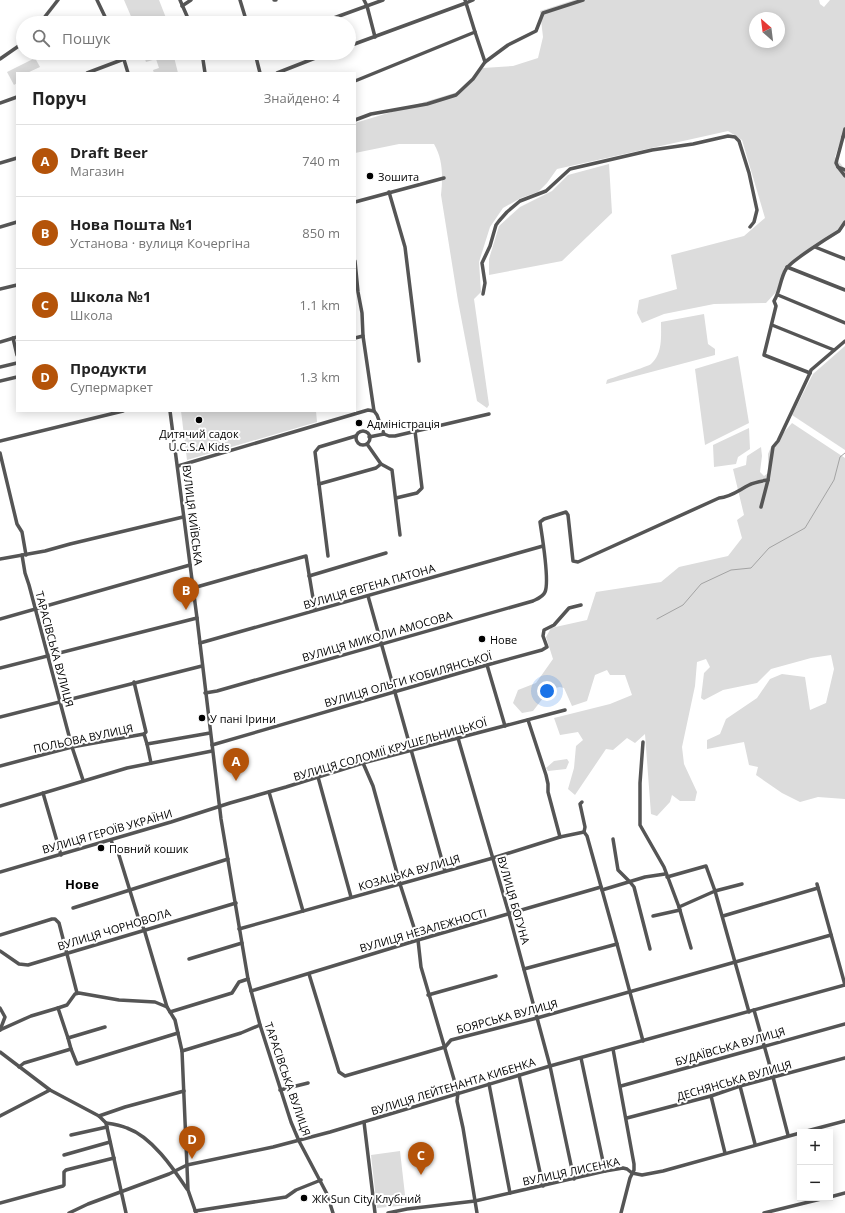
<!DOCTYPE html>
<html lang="uk">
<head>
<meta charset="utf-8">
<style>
  body { margin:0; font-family:"Open Sans",sans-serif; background:#f6f6f6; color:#222 }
  .controls { position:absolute; right:12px; bottom:12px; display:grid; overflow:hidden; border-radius:0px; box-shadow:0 2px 10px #0003 }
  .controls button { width:36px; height:36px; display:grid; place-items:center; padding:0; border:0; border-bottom:1px solid #e0e0e0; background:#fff; color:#222; font:20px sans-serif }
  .compass { position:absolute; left:749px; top:12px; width:36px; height:36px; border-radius:50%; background:#fff; box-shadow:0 2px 10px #0003; rotate:332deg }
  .you { position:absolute; left:547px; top:691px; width:14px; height:14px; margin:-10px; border:3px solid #fff; border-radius:50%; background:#1a73e8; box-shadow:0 0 0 6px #1a73e833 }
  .badge { display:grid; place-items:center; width:26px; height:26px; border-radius:50%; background:#b45309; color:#fff; font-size:13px; font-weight:700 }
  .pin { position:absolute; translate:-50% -33px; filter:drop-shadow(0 1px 2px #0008) }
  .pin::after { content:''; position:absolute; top:21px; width:14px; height:12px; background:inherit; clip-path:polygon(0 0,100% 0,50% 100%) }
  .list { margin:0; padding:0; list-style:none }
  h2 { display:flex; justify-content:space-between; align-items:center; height:52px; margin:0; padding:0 16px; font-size:17px }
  h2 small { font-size:13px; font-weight:400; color:#767676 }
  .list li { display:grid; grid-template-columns:26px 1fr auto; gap:12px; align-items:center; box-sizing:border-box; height:72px; padding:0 16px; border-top:1px solid #e0e0e0 }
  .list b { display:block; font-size:15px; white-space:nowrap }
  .list p { margin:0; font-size:13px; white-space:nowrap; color:#767676 }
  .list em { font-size:13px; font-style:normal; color:#767676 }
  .icon { flex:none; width:22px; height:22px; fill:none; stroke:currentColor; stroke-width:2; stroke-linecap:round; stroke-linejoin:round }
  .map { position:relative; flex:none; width:845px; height:1213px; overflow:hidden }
  .search { position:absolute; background:#fff; box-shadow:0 2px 10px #0003; left:16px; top:16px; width:340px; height:44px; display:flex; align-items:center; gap:10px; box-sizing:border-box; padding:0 14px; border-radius:22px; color:#767676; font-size:15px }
  .panel { position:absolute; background:#fff; box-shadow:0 2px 10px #0003; left:16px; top:72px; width:340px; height:340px; border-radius:0px }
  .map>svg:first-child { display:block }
</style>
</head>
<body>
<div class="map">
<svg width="845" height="1213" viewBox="0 0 845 1213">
  <rect width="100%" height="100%" fill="#fff"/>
  <g fill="#dcdcdc" fill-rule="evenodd">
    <polygon points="124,0 159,0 168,23 136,23 135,21 133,21"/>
    <path d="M574 0H819L820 4 824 7 830 0H845V127L835 157 845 169V224L840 232 784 268 777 291 766 303 714 304 664 314 642 323 637 313 639 300 677 289 671 255 744 236 765 218 742 140 728 131 557 169 547 183 538 192 521 198 503 208 490 227 479 262 481 292 474 299 489 405 487 408 477 401 458 301 441 195C443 177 443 159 434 144H399L355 153V123L461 91 471 83 483 68 513 66 538 58 543 37 540 11ZM755 18H779V42H755Z"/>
    <polygon points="143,53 168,53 169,58 174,57 178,73 154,73 153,70 159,68 156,59 146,62"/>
    <polygon points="35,58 40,67 27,73 17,73 17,83 14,85 7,72"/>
    <polygon points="609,164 612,213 562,261 489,275 489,259 499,226 520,207 552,191 568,175"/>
    <path d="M704 314 708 344 715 349V355L606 384 607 380C614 377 647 367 651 364 663 354 661 335 661 322Z"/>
    <polygon points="845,346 845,450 792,415 813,374"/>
    <polygon points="738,356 749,423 705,445 695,369"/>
    <polygon points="181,411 316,411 317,422 187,460"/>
    <polygon points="792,423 845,458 845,799 818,797 800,802 782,793 756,775 758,767 749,765 744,742 707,749 707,740 720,734 726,719 757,698 770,679 782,674 805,677 810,710 826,703 834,669 831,655 811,658 771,669 757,683 723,690 704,700 701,698 704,673 710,667 706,659 697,662 695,686 682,747 684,764 697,792 695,801 680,801 672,795 670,802 657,816 651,814 645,734 635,743 627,738 613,750 606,749 575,795 568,789 574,768 576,746 583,740 578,732 560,735 554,718 610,704 632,695 625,675 610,675 607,670 595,675 587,701 572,706 564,688 560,687 550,689 533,711 522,713 513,703 518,690 536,683 553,659 546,637 551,628 587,620 596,592 661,582 679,567 728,556 742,538 737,520 744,515 733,469 746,465 747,456 761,447 762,456 760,472 764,476 768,473 768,454 771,447"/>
    <polygon points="749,428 750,449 738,457 736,464 714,467 713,445"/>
    <polygon points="567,759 569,762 566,769 548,771 546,768 554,761"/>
    <polygon points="400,1151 405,1195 408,1195 409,1205 377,1208 371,1155"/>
  </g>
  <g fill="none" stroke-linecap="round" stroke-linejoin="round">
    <polyline stroke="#a3a3a3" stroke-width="1" points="657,619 683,605 701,584 731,570 751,568 769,548 805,528 834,480 840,457 845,453"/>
    <g stroke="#555" stroke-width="3.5">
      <polyline points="97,0 108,23"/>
      <polyline points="180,0 190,23"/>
      <polyline points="240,0 247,23"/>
      <polyline points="274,0 276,0"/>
      <polyline points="364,0 367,6 375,37"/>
      <polyline points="182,6 191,0"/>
      <polyline points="40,23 58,0"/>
      <polyline points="320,23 383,0"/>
      <polyline points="475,32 485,62"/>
      <polyline points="349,46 466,3 465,0"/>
      <polyline points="122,53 128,73"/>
      <polyline points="202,53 205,73"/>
      <polyline points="255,53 260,73"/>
      <polyline points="0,59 23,43"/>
      <polyline points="87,73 124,59"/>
      <polyline points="277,73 328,53"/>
      <polyline points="355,81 475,32 466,3 473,0"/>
      <polyline points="0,103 17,97"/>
      <polyline points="355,120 371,114 427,104 456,95 473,79 485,62 508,45 536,31 543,13 583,0"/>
      <polyline points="843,137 836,163 838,167 845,170"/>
      <polyline points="843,137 845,129"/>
      <polyline points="0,163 17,158"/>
      <polyline points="838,167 845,176"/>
      <polyline points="389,192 405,247 419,361"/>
      <polyline points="355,202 444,178"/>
      <polyline points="0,227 17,222"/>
      <polyline points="815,247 845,259"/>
      <polyline points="355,261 358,292 362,313 363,336 374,411"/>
      <polyline points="787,267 845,290"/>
      <polyline points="0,289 17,285"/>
      <polyline points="483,294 485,283 482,263 490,246 496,225 499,221 507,212 520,201 546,191 570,169 652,150 693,144 728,136 735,137 739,141 749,173 757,210 754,222 750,227"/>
      <polyline points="778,295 845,323"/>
      <polyline points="772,325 834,350"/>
      <polyline points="13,338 17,355"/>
      <polyline points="355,338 363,336"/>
      <polyline points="0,342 17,337"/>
      <polyline points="0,367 17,363"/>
      <path d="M810 373 764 355 776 306 774 301C780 292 780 279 786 269 791 261 829 237 839 231L845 222"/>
      <polyline points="0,381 17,377"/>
      <polyline points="170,411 197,618 221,819 248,979 260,1025 291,1122 299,1141 327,1194 333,1213"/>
      <circle cx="363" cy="438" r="7"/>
      <polyline points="369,437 384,434 389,436 395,436 489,414"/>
      <polyline points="0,441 123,411"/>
      <polyline points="367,444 381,464 392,470 400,535"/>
      <polyline points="0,453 17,524 22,532 26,555"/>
      <polyline points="178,466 368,410 374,411 377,415 384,434"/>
      <polyline points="319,484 376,468 381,464"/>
      <polyline points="396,498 417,493 422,488 415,431"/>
      <polyline points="761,507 768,480 773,447 778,441 810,373 811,370 845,341"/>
      <polyline points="22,555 25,573 29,585 72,747 83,780"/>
      <polyline points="328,556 315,452 319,447 356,436"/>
      <polyline points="0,559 45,551 70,544 183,517"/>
      <polyline points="309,576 386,553"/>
      <polyline points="193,588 306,556 315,610"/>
      <polyline points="368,596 445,871"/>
      <polyline points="0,619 190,565"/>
      <polyline points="200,643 543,546"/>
      <polyline points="487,665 505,726"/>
      <polyline points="0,668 197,618"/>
      <polyline points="134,682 146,732 144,734"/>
      <path d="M205 693 217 691 533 601C537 599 543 597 545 592 550 581 542 536 540 522L544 519 566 512 568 515 573 561 578 562 719 498C731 497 739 490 749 485 754 482 762 481 768 480"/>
      <polyline points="0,717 202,666"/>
      <polyline points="528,720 546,775 548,784 548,792 560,837"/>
      <polyline points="458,738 509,914 550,1066 574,1179"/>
      <polyline points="643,742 640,783 640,825 664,867 679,907 691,948"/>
      <polyline points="147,744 151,763"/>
      <polyline points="212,745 487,665 542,650 547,647 543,636 544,630 554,625 569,608 581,605"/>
      <polyline points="363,763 373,786 400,884 418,940 421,967 458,1093 457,1101 463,1128 477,1213"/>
      <polyline points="0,766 72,747 144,734 147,744 210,733"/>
      <polyline points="318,777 351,897"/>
      <polyline points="269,792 303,911"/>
      <polyline points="43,793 61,855"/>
      <polyline points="582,802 580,804 585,827 584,832"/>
      <polyline points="0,806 127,768 212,751"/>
      <polyline points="584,832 587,836 617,944 643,1041"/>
      <polyline points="613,839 618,870 630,882 634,887 650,949"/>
      <polyline points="111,840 114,848 118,852 139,920 144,929 167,1007 175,1020 182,1051 188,1190 196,1213"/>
      <polyline points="0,872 171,822 230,803 286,787 363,763 565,710"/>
      <polyline points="667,877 706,866 715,891 742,884"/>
      <polyline points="817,884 845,985"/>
      <polyline points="602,890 645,877 665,874"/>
      <polyline points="679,907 715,891 749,1012"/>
      <polyline points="73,908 228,859"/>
      <polyline points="653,916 680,910"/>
      <polyline points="723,916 818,888"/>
      <polyline points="239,929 493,858 560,837 584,832"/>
      <polyline points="0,935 52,919 55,919 59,923 77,993"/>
      <polyline points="0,951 19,964 28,965 236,903"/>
      <polyline points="189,959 242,943"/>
      <polyline points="524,969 617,944"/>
      <polyline points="309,974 339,1072 345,1076 445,1047 451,1040 537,1018 831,935"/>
      <polyline points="251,991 418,940 601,887"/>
      <polyline points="428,995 496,976"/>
      <polyline points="0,1008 5,1017 0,1030"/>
      <polyline points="754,1010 773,1077 788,1135"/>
      <polyline points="170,1012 232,993 239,982 248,979"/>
      <polyline points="105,1027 68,1038 58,1008 67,1005 75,994 79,993 119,1000 155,1002 167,1007"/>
      <polyline points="0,1030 31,1016 58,1008"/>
      <polyline points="68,1038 71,1049"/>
      <polyline points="613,1049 634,1164 634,1170 630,1178 621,1213"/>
      <polyline points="182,1051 241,1033 260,1025"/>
      <polyline points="0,1052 50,1090 99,1116 106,1123 126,1213"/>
      <polyline points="581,1058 605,1171"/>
      <polyline points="19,1067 24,1063 71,1049 77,1064 178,1033"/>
      <polyline points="519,1075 543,1186"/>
      <polyline points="489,1084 510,1193"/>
      <polyline points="621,1086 845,1024"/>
      <polyline points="740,1086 755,1144"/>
      <polyline points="280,1090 308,1083"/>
      <polyline points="711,1096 725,1153"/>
      <polyline points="0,1116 50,1090"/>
      <polyline points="99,1116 125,1107 184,1091"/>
      <polyline points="627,1118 711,1096 740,1086 845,1058"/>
      <polyline points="364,1122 375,1213"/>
      <path d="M106 1123C113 1124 120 1125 127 1128 152 1137 173 1168 187 1189"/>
      <polyline points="803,1132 845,1121"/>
      <polyline points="71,1135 107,1127"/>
      <polyline points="64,1155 110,1142"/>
      <polyline points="830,1197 845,1193"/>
      <polyline points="0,1203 63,1186 64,1185 64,1172 66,1170 114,1158"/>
      <polyline points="195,1211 286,1197 296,1190 321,1180"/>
      <polyline points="69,1213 88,1204 169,1174 187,1165 273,1147 330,1132 550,1066 845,985"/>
      <polyline points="388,1213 407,1209 475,1201 605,1171 623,1168 627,1169 632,1173 642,1175 663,1171 800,1133"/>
      <polyline points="764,1213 825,1198"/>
    </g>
  </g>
  <g fill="#000" stroke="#fff" stroke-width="1.5">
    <circle cx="370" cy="176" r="4"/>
    <circle cx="199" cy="420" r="4"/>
    <circle cx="359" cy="423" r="4"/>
    <circle cx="482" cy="639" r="4"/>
    <circle cx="202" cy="718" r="4"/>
    <circle cx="101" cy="848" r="4"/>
    <circle cx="304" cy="1198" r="4"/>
  </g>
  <g text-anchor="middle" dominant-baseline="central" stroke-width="4" stroke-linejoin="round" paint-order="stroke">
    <g font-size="11" fill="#000" stroke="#fff" text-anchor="start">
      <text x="378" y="176">Зошита</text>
      <text x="367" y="423">Адміністрація</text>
      <text x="199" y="433" text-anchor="middle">Дитячий садок<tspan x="199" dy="13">U.C.S.A Kids</tspan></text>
      <text x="490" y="639">Нове</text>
      <text x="210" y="718">У пані Ірини</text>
      <text x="109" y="848">Повний кошик</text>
      <text x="312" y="1198">ЖК Sun City Клубний</text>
    </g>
    <g font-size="11" fill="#000" stroke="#fff">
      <text transform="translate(193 515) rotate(83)">ВУЛИЦЯ КИЇВСЬКА</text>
      <text transform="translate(369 586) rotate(-16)">ВУЛИЦЯ ЄВГЕНА ПАТОНА</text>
      <text transform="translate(377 636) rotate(-16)">ВУЛИЦЯ МИКОЛИ АМОСОВА</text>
      <text transform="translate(55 649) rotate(75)">ТАРАСІВСЬКА ВУЛИЦЯ</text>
      <text transform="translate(408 679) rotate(-16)">ВУЛИЦЯ ОЛЬГИ КОБИЛЯНСЬКОЇ</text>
      <text transform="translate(83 738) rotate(-12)">ПОЛЬОВА ВУЛИЦЯ</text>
      <text transform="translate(390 749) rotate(-16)">ВУЛИЦЯ СОЛОМІЇ КРУШЕЛЬНИЦЬКОЇ</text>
      <text transform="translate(107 831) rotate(-16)">ВУЛИЦЯ ГЕРОЇВ УКРАЇНИ</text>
      <text transform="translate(409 872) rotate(-16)">КОЗАЦЬКА ВУЛИЦЯ</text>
      <text transform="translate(514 900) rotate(74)">ВУЛИЦЯ БОГУНА</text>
      <text transform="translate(114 929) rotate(-17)">ВУЛИЦЯ ЧОРНОВОЛА</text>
      <text transform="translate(423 930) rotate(-16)">ВУЛИЦЯ НЕЗАЛЕЖНОСТІ</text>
      <text transform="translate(507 1016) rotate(-15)">БОЯРСЬКА ВУЛИЦЯ</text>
      <text transform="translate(730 1046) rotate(-16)">БУДАЇВСЬКА ВУЛИЦЯ</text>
      <text transform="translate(288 1079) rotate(71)">ТАРАСІВСЬКА ВУЛИЦЯ</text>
      <text transform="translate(734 1080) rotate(-16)">ДЕСНЯНСЬКА ВУЛИЦЯ</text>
      <text transform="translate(453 1086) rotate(-17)">ВУЛИЦЯ ЛЕЙТЕНАНТА КИБЕНКА</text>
      <text transform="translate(571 1171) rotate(-12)">ВУЛИЦЯ ЛИСЕНКА</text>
    </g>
    <g font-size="13" font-weight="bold" fill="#000" stroke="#fff">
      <text x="82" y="884">Нове</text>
    </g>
  </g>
</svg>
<div class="controls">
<button>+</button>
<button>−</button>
</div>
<svg class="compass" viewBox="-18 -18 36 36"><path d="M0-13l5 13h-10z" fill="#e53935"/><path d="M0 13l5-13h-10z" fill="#767676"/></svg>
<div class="you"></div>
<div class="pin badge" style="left:236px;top:781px">A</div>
<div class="pin badge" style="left:186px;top:610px">B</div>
<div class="pin badge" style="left:421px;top:1175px">C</div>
<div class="pin badge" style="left:192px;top:1159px">D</div>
<div class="search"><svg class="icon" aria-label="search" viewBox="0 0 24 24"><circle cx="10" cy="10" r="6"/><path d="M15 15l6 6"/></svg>Пошук</div>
<section class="panel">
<h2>Поруч<small>Знайдено: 4</small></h2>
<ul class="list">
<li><span class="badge">A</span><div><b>Draft Beer</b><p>Магазин</p></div><em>740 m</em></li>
<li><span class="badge">B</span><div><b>Нова Пошта №1</b><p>Установа · вулиця Кочергіна</p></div><em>850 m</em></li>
<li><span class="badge">C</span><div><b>Школа №1</b><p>Школа</p></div><em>1.1 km</em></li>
<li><span class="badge">D</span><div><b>Продукти</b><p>Супермаркет</p></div><em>1.3 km</em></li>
</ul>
</section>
</div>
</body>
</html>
